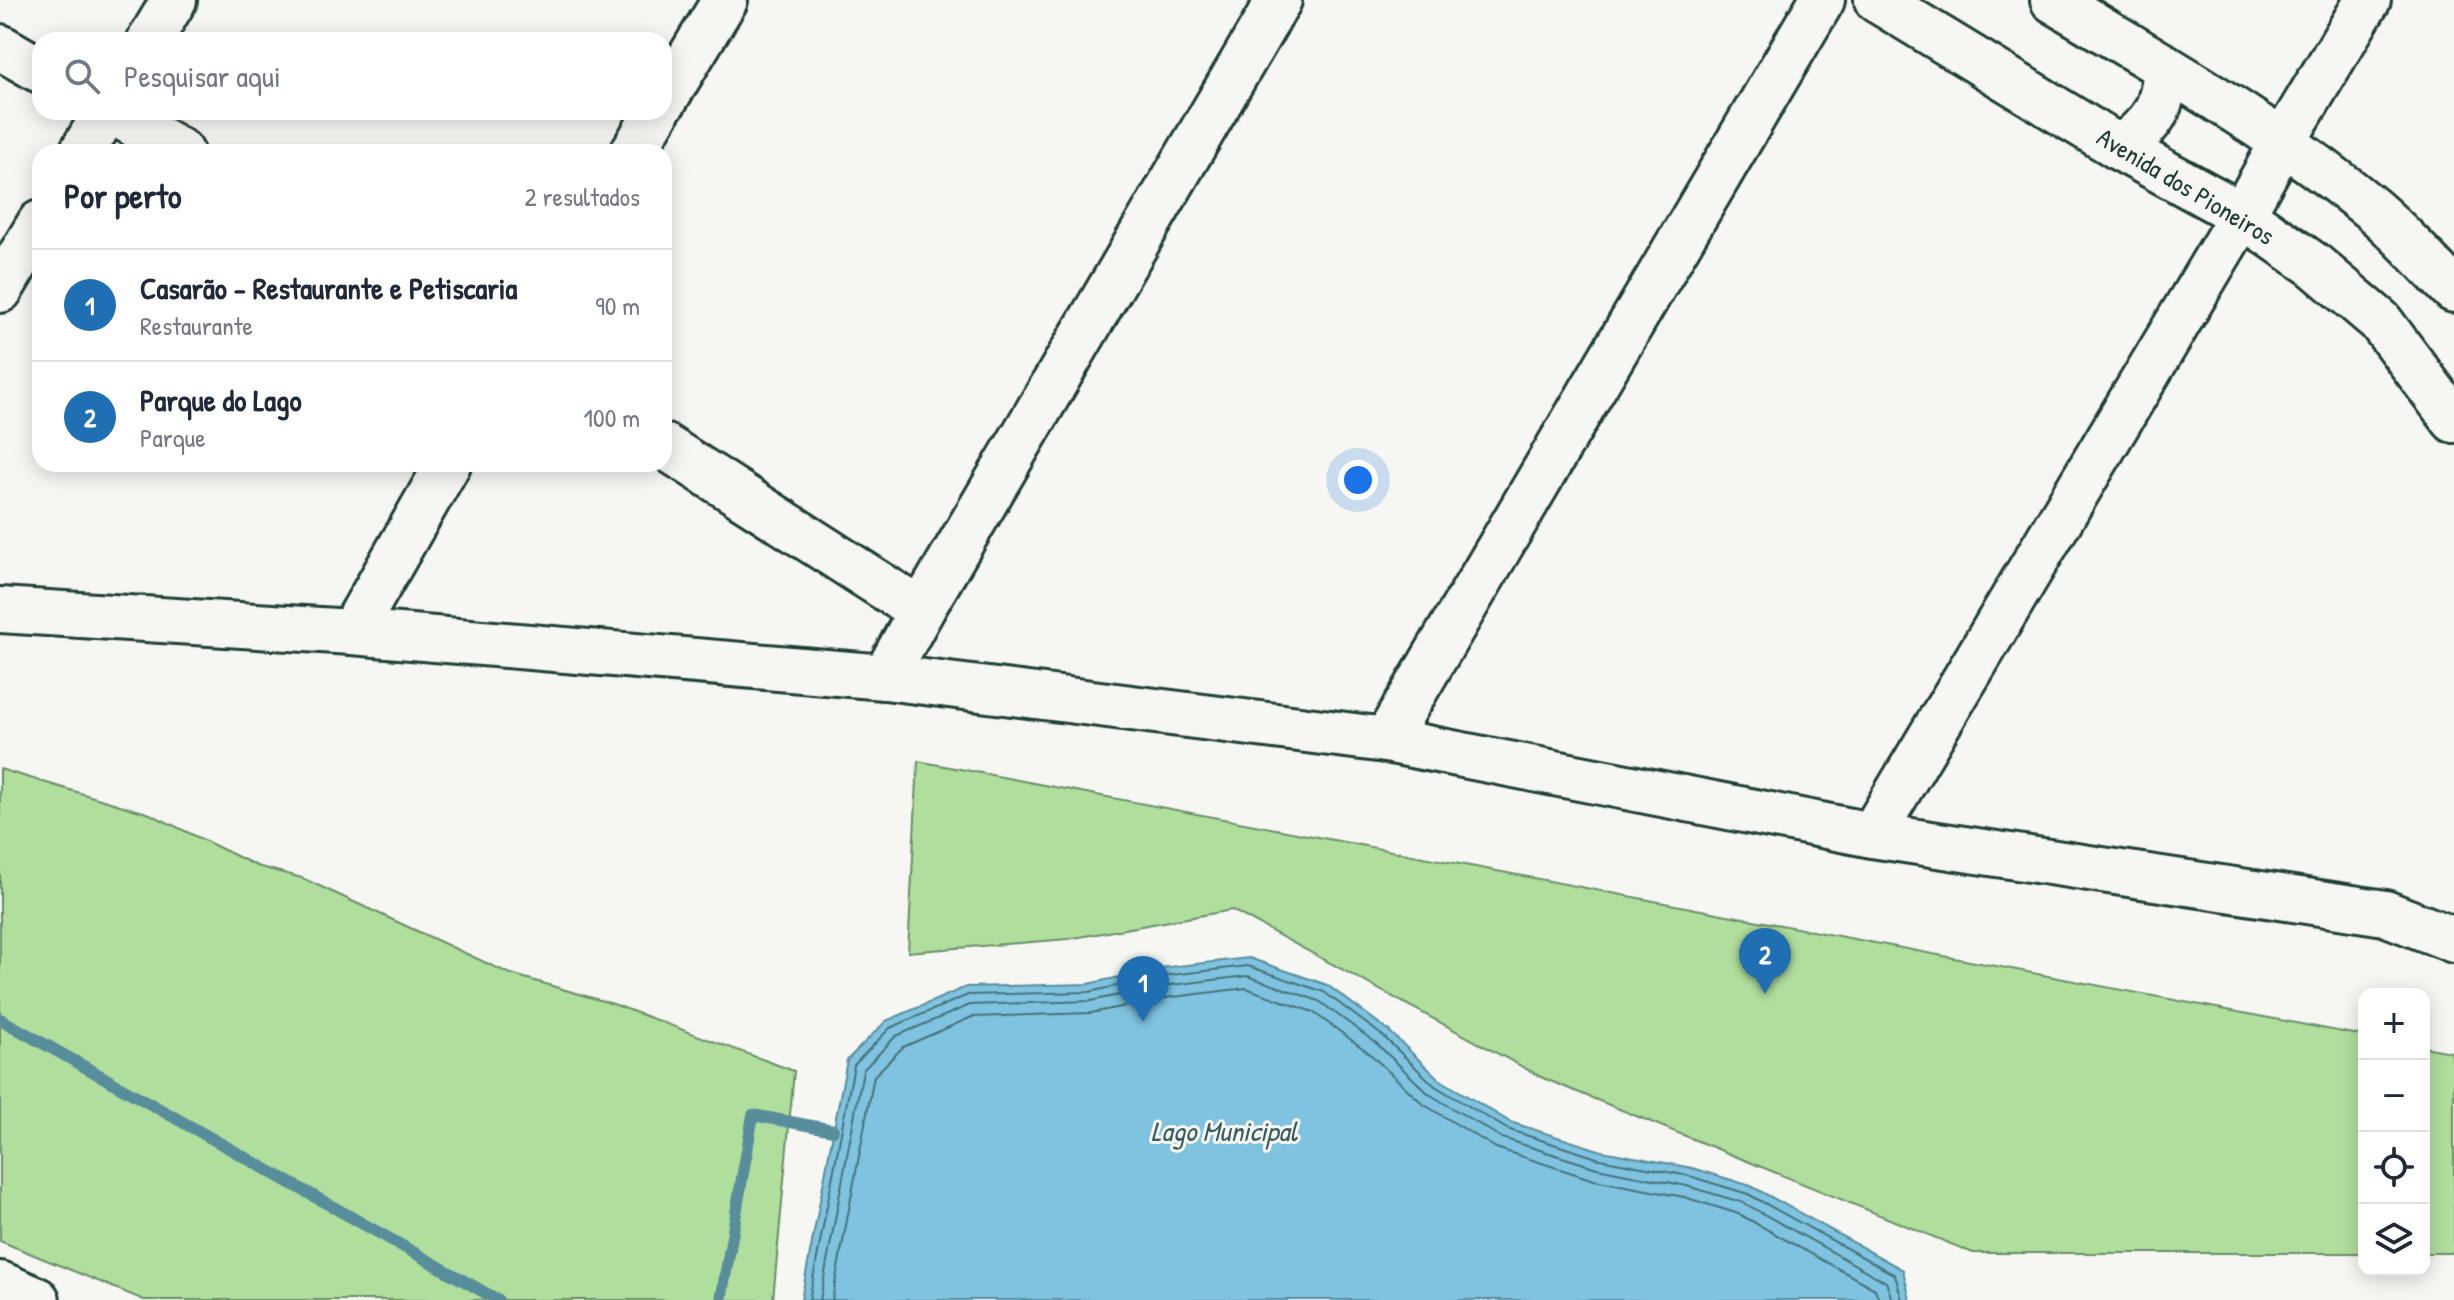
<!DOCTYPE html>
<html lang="pt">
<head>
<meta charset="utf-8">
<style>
  body { margin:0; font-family:"Patrick Hand",sans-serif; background:#f6f6f7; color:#1f2937 }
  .controls { position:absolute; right:24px; bottom:24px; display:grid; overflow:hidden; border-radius:16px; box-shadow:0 4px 20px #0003 }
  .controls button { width:72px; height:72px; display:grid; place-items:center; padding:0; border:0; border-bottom:2px solid #e0e1e3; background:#fff; color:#1f2937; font:40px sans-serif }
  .you { position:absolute; left:1358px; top:480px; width:28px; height:28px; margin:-20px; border:6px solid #fff; border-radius:50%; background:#1a73e8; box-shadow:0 0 0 12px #1a73e833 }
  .badge { display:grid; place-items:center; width:52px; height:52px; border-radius:50%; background:#1f6fb2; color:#fff; font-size:26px; font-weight:700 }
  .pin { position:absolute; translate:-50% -66px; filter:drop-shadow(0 2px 4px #0008) }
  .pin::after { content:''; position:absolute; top:42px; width:28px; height:24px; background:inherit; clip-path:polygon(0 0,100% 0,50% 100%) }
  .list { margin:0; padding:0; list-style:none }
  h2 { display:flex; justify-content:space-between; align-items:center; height:104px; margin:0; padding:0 32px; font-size:34px }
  h2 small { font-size:26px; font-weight:400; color:#747a83 }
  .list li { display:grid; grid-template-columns:52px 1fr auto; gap:24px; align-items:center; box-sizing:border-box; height:112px; padding:0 32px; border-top:2px solid #e0e1e3 }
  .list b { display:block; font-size:30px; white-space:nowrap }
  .list p { margin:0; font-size:26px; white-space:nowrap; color:#747a83 }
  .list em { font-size:26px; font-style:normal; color:#747a83 }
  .icon { flex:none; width:44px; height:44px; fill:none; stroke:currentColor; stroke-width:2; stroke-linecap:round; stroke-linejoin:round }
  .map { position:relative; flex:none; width:2454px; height:1300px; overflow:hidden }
  .search { position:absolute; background:#fff; box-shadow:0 4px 20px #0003; left:32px; top:32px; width:640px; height:88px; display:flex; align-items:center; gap:20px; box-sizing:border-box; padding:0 28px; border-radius:24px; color:#747a83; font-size:30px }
  .panel { position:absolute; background:#fff; box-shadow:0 4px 20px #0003; left:32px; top:144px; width:640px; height:328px; border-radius:24px }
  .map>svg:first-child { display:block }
</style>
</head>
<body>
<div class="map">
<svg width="2454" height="1300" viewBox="0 0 2454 1300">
  <rect width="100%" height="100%" fill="#f6f6f2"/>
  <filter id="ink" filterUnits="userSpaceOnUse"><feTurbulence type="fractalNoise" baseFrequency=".0125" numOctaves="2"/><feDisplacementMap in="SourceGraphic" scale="16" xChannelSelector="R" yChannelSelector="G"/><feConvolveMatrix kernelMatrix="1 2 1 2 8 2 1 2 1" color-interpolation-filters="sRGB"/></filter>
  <g filter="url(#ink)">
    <g fill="#b0de9d" stroke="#688e68" stroke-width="2">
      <polygon points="918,761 2364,1036 2364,1253 1973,1253 1543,1078 1232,910 1068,939 908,952"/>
      <polygon points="0,769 150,814 257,866 302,878 508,973 613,1004 794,1071 773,1300 144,1300 0,1241"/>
      <polygon points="2424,1047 2451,1052 2454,1067 2454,1253 2424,1253"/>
    </g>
    <polygon fill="#7fc3e0" stroke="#598d9b" stroke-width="2" points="1249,958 1327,985 1388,1030 1439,1079 1510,1122 1602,1151 1692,1168 1751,1186 1903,1270 1910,1300 801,1300 847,1060 886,1021 966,987 1088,984 1160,968"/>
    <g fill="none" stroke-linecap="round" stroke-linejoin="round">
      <g stroke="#457379" stroke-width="2">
        <polyline points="809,1300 854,1065 890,1028 968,995 1089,992 1162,976 1248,966 1324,992 1383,1036 1435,1086 1507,1129 1600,1159 1689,1176 1748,1194 1895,1275 1902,1300"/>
        <polyline points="820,1300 863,1070 896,1036 970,1005 1090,1001 1163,986 1247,976 1319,1001 1376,1043 1429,1094 1502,1138 1597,1168 1687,1186 1744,1203 1886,1282 1892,1300"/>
        <polyline points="832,1300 874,1076 903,1047 972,1017 1091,1013 1165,998 1246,988 1313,1012 1368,1052 1423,1104 1496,1148 1594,1180 1684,1197 1739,1214 1875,1289 1879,1300"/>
      </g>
      <g stroke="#598d9b" stroke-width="12">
        <polyline points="0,1019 498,1300"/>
        <polyline points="721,1300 753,1115 833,1130"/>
      </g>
      <g stroke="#1f3d34" stroke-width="50">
        <g id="minor">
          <polyline points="1877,0 2120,148 2242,215 2314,265 2380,321 2454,420"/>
          <path d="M2053 0C2161 65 2273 128 2371 208 2401 233 2427 263 2454 290"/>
          <polyline points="150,40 174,0"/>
          <polyline points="0,47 40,70"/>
          <polyline points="664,101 725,0"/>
          <polyline points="114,112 181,152"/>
          <path d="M2120 148C2151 125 2166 108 2164 66"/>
          <polyline points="82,152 106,112"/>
          <polyline points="633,152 657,112"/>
          <polyline points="0,290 40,223"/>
          <polyline points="664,446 921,611"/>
          <polyline points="0,610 352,632 885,677 1386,740 1872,835 2385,913 2454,940"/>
          <polyline points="352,632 448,464"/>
          <polyline points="885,677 921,611 1279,0"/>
          <polyline points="1386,740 1822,0"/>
          <polyline points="1872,835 2242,215 2283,142 2368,0"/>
          <polyline points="0,1284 37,1300"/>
        </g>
      </g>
      <use href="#minor" stroke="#f6f6f2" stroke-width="44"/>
    </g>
  </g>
  <g text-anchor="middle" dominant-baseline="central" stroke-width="6" stroke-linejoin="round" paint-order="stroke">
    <g font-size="26" fill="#1f3d34" stroke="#f6f6f2">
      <text transform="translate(2186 186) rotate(31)">Avenida dos Pioneiros</text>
    </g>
    <g font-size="28" font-style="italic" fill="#375e5f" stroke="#f6f6f2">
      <text x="1224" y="1131">Lago Municipal</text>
    </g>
  </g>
</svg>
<div class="controls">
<button>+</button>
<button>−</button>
<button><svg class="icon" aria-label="locate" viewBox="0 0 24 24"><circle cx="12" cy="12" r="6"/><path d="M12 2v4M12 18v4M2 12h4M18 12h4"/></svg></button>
<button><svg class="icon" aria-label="layers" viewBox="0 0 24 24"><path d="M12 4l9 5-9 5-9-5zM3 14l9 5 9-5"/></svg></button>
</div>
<div class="you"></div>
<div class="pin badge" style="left:1143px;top:1022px">1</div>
<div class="pin badge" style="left:1765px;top:994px">2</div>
<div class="search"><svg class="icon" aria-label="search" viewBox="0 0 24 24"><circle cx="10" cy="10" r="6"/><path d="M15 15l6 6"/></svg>Pesquisar aqui</div>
<section class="panel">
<h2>Por perto<small>2 resultados</small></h2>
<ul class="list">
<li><span class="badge">1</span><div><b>Casarão - Restaurante e Petiscaria</b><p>Restaurante</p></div><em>90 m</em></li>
<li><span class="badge">2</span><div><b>Parque do Lago</b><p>Parque</p></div><em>100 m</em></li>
</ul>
</section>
</div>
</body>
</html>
